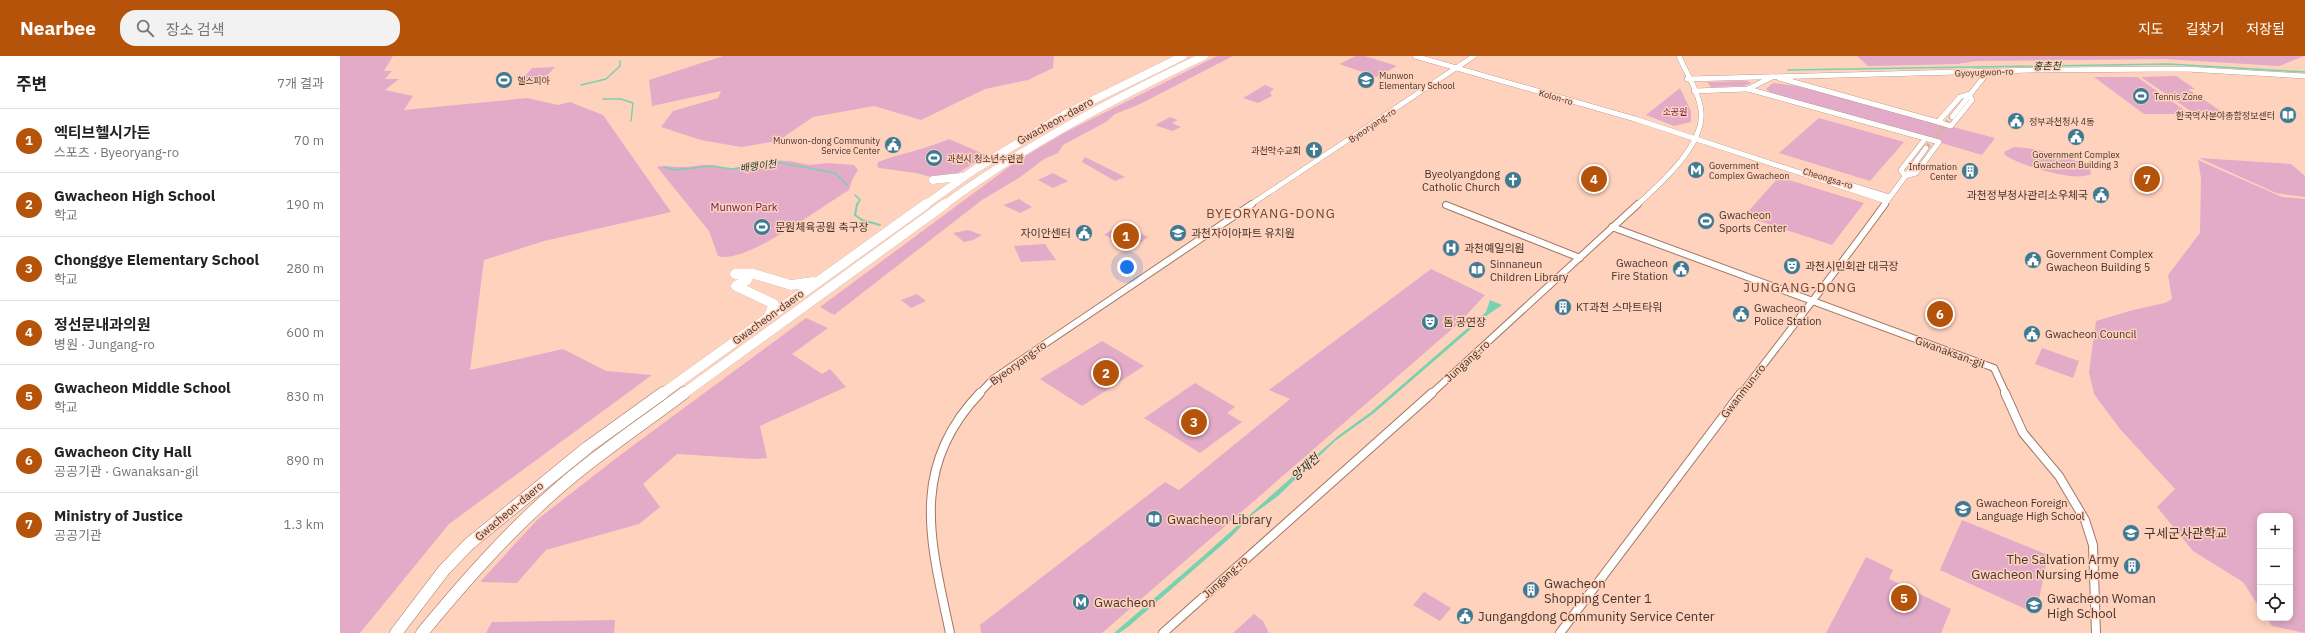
<!DOCTYPE html>
<html lang="ko">
<head>
<meta charset="utf-8">
<style>
  body { margin:0; font-family:"IBM Plex Sans","Noto Sans KR",sans-serif; background:#f2f2f2; color:#222 }
  .controls { position:absolute; right:12px; bottom:12px; display:grid; overflow:hidden; border-radius:8px; box-shadow:0 2px 10px #0003 }
  .controls button { width:36px; height:36px; display:grid; place-items:center; padding:0; border:0; border-bottom:1px solid #e0e0e0; background:#fff; color:#222; font:20px sans-serif }
  .you { position:absolute; left:787px; top:211px; width:14px; height:14px; margin:-10px; border:3px solid #fff; border-radius:50%; background:#1a73e8; box-shadow:0 0 0 6px #1a73e833 }
  .badge { display:grid; place-items:center; width:26px; height:26px; border-radius:50%; background:#b45309; color:#fff; font-size:13px; font-weight:700 }
  .pin { position:absolute; translate:-50% -50%; border:2px solid #fff; box-shadow:0 1px 4px #0006 }
  .list { margin:0; padding:0; list-style:none }
  h2 { display:flex; justify-content:space-between; align-items:center; height:52px; margin:0; padding:0 16px; font-size:17px }
  h2 small { font-size:13px; font-weight:400; color:#767676 }
  .list li { display:grid; grid-template-columns:26px 1fr auto; gap:12px; align-items:center; box-sizing:border-box; height:64px; padding:0 16px; border-top:1px solid #e0e0e0 }
  .list b { display:block; font-size:15px; white-space:nowrap }
  .list p { margin:0; font-size:13px; white-space:nowrap; color:#767676 }
  .list em { font-size:13px; font-style:normal; color:#767676 }
  .icon { flex:none; width:22px; height:22px; fill:none; stroke:currentColor; stroke-width:2; stroke-linecap:round; stroke-linejoin:round }
  .map { position:relative; flex:none; width:1965px; height:577px; overflow:hidden }
  header { display:flex; align-items:center; gap:24px; box-sizing:border-box; height:56px; padding:0 20px; background:#b45309; color:#fff }
  header strong { font-size:19px }
  nav { display:flex; gap:22px; margin-inline-start:auto; font-size:14px }
  .search { width:280px; height:36px; background:#f2f2f2; display:flex; align-items:center; gap:10px; box-sizing:border-box; padding:0 14px; border-radius:16px; color:#767676; font-size:15px }
  main { display:flex }
  aside { flex:1; background:#fff }
  .map>svg:first-child { display:block }
</style>
</head>
<body>
<header>
<strong>Nearbee</strong>
<div class="search"><svg class="icon" aria-label="search" viewBox="0 0 24 24"><circle cx="10" cy="10" r="6"/><path d="M15 15l6 6"/></svg>장소 검색</div>
<nav><a>지도</a><a>길찾기</a><a>저장됨</a></nav>
</header>
<main>
<aside>
<h2>주변<small>7개 결과</small></h2>
<ul class="list">
<li><span class="badge">1</span><div><b>엑티브헬시가든</b><p>스포츠 · Byeoryang-ro</p></div><em>70 m</em></li>
<li><span class="badge">2</span><div><b>Gwacheon High School</b><p>학교</p></div><em>190 m</em></li>
<li><span class="badge">3</span><div><b>Chonggye Elementary School</b><p>학교</p></div><em>280 m</em></li>
<li><span class="badge">4</span><div><b>정선문내과의원</b><p>병원 · Jungang-ro</p></div><em>600 m</em></li>
<li><span class="badge">5</span><div><b>Gwacheon Middle School</b><p>학교</p></div><em>830 m</em></li>
<li><span class="badge">6</span><div><b>Gwacheon City Hall</b><p>공공기관 · Gwanaksan-gil</p></div><em>890 m</em></li>
<li><span class="badge">7</span><div><b>Ministry of Justice</b><p>공공기관</p></div><em>1.3 km</em></li>
</ul>
</aside>
<div class="map">
<svg width="1965" height="577" viewBox="0 0 1965 577">
  <rect width="100%" height="100%" fill="#ffd2bd"/>
  <g fill="#e3abc8">
    <polygon points="0,0 53,0 44,15 52,15 45,23 59,23 45,34 73,40 64,54 187,42 218,49 230,46 263,59 331,156 204,185 144,204 130,314 223,293 266,315 312,319 109,468 20,577 0,577"/>
    <polygon points="383,0 714,0 713,12 688,24 645,33 581,64 534,50 473,61 438,85 401,91 361,84 321,71 333,55 378,42 381,35 312,50 309,24"/>
    <polygon points="877,0 893,0 798,49 775,58 766,66 723,89 718,97 704,103 679,122 642,144 494,259 480,251 677,105 726,76"/>
    <polygon points="1016,0 1025,0 1057,10 1037,21 999,8"/>
    <polygon points="1517,0 1964,0 1939,10 1824,3 1637,5 1617,8 1528,10"/>
    <polygon points="215,11 201,26 178,28 192,12"/>
    <polygon points="1836,20 1855,33 1848,33 1885,58 1855,58 1801,21"/>
    <polygon points="1754,21 1797,21 1850,58 1804,58"/>
    <polygon points="1407,25 1411,27 1404,30 1371,31 1367,26"/>
    <polygon points="1433,27 1456,30 1655,82 1642,99 1431,37 1426,33"/>
    <polygon points="925,29 934,33 930,36 932,40 918,47 903,42"/>
    <polygon points="1340,32 1351,55 1351,66 1334,70 1306,59"/>
    <polygon points="830,61 838,64 832,67 841,71 832,75 815,69"/>
    <polygon points="1479,62 1564,86 1530,125 1439,97"/>
    <path d="M609 83 646 99 606 125 576 117 539 112 537 110 538 106C562 97 586 93 609 83Z"/>
    <path d="M1674 91C1694 92 1734 100 1750 113L1751 118C1737 127 1678 109 1665 99L1664 96Z"/>
    <polygon points="745,101 785,121 775,125 742,106"/>
    <polygon points="1859,102 1951,108 1965,120 1965,141 1936,137"/>
    <path d="M427 104 450 105 469 109 488 107 514 109 518 114 512 124 509 134C484 149 405 209 378 200L369 175 317 111C325 109 330 111 338 111 357 112 364 105 384 112 391 115 418 106 427 104Z"/>
    <polygon points="1858,104 1942,141 1965,143 1965,577 1932,570 1927,562 1950,562 1950,460 1920,460 1920,552 1903,526 1853,495 1817,451 1835,433 1780,373 1754,338 1749,316 1756,265 1793,254 1825,247 1832,243 1828,219 1860,177 1861,122"/>
    <polygon points="713,117 728,125 713,132 698,124"/>
    <polygon points="1439,121 1524,147 1492,189 1404,160"/>
    <polygon points="679,143 692,151 680,157 663,149"/>
    <polygon points="781,168 808,181 795,191 764,179"/>
    <polygon points="628,174 642,179 633,184 624,186 613,177"/>
    <polygon points="705,188 716,204 681,206 674,190"/>
    <polygon points="1091,213 1145,239 1119,267 762,577 641,577 640,569 825,426 839,434 950,343 929,334"/>
    <polygon points="577,238 586,245 571,252 561,244"/>
    <polygon points="466,262 488,272 452,298 482,318 490,313 506,331 420,370 427,402 415,403 337,398 303,428 320,451 299,468 206,494 177,527 140,526 198,463 283,397"/>
    <polygon points="762,285 804,310 742,350 700,323"/>
    <polygon points="1702,292 1739,305 1733,322 1695,308"/>
    <polygon points="855,327 895,351 887,357 902,366 860,397 804,362"/>
    <polygon points="1622,464 1708,499 1696,558 1600,514"/>
    <polygon points="1526,501 1553,514 1549,523 1611,553 1601,577 1486,577"/>
    <polygon points="1084,536 1111,552 1100,565 1073,549"/>
    <polygon points="914,558 923,565 929,577 893,577"/>
    <polygon points="275,564 274,577 146,577 152,566"/>
  </g>
  <polygon fill="#78d2af" points="1150,244 1162,249 1146,260 1034,357 995,385 938,440 912,459 890,482 788,571 779,577 774,577 861,502 998,380 1031,356 1146,256"/>
  <g fill="none" stroke-linecap="round" stroke-linejoin="round">
    <g stroke="#78d2af" stroke-width="1.5">
      <polyline points="1448,14 1828,8 1965,16"/>
      <polyline points="241,29 266,23 280,10 280,5"/>
      <polyline points="263,43 281,43 293,47 291,65"/>
      <polyline points="324,111 334,114 372,110 392,113 436,106 495,117 507,129"/>
      <polyline points="515,139 520,144 517,149"/>
    </g>
    <polyline stroke="#78d2af" stroke-width="2" points="517,148 515,159 522,164 540,169"/>
    <polyline stroke="#dab2a0" stroke-width="5" stroke-dasharray="5 2.5" stroke-linecap="butt" points="1586,92 1612,61"/>
    <g stroke="#a17865" stroke-width="5.5">
      <g id="secondary-far2">
        <polyline points="1075,0 1295,63 1546,145"/>
        <polyline points="1439,22 1598,66"/>
        <polyline points="1347,23 1695,14 1846,13 1965,20"/>
        <polyline points="1408,33 1599,86 1576,117 1565,120 1561,114 1585,83"/>
        <polyline points="1354,35 1408,33 1432,21"/>
        <polygon points="1629,38 1632,44 1611,70 1598,66 1620,41"/>
        <polyline points="1612,61 1648,16"/>
        <polyline points="1507,128 1549,141"/>
        <polyline points="910,149 1134,0"/>
        <path d="M1297 149C1320 128 1365 89 1361 55 1359 36 1346 17 1339 0"/>
        <polyline points="1544,149 1586,92"/>
      </g>
    </g>
    <g stroke="#a17865" stroke-width="8">
      <g id="secondary-far1">
        <polyline points="1106,149 1240,202"/>
        <polyline points="1272,171 1654,312 1666,338"/>
        <polyline points="639,338 653,323 912,148"/>
        <polyline points="1091,338 1298,148"/>
        <path d="M1401 338C1449 275 1498 213 1545 148"/>
      </g>
    </g>
    <g stroke="#a17865" stroke-width="10">
      <g id="secondary">
        <polyline points="1665,337 1683,377 1719,420 1745,464 1753,489 1756,577"/>
        <path d="M610 577C591 487 568 412 640 337"/>
        <polyline points="823,577 1092,337"/>
        <polyline points="1220,577 1401,337"/>
      </g>
    </g>
    <g stroke="#a17865" stroke-width="8">
      <g id="highway-far2">
        <polyline points="593,124 621,121"/>
        <polyline points="585,149 634,114 727,57 843,0"/>
        <path d="M604 149C687 88 772 44 864 0"/>
      </g>
    </g>
    <g stroke="#a17865" stroke-width="10">
      <g id="highway-far1">
        <polyline points="395,218 414,218 451,229 473,226"/>
        <polyline points="407,224 396,230 434,248 429,260"/>
        <polyline points="322,338 586,148"/>
        <polyline points="343,338 605,148"/>
      </g>
    </g>
    <g stroke="#a17865" stroke-width="13">
      <g id="highway">
        <polyline points="56,577 104,514 129,488 248,391 323,337"/>
        <path d="M82 577C125 525 169 475 220 431 259 397 303 368 344 337"/>
      </g>
    </g>
    <use href="#secondary-far2" stroke="#fff" stroke-width="5"/>
    <use href="#secondary-far1" stroke="#fff" stroke-width="6"/>
    <use href="#secondary" stroke="#fff" stroke-width="8"/>
    <use href="#highway-far2" stroke="#fff" stroke-width="8"/>
    <use href="#highway-far1" stroke="#fff" stroke-width="10"/>
    <use href="#highway" stroke="#fff" stroke-width="12"/>
  </g>
  <defs>
    <g id="stadium-disc" transform="scale(0.9)"><circle r="9.5" fill="#3f7a92" stroke="#ffd2bd"/><path d="M0-5a6.5 5 0 1 0 0 10a6.5 5 0 1 0 0-10ZM-3.5-1.8h7v3.6h-7Z" fill="#fff"/></g>
    <g id="school-disc" transform="scale(0.9)"><circle r="9.5" fill="#3f7a92" stroke="#ffd2bd"/><path d="M0-5L7-2L0 1L-7-2ZM-4 1L0 2.5L4 1V4Q0 6-4 4Z" fill="#fff"/></g>
    <g id="library-disc" transform="scale(0.9)"><circle r="9.5" fill="#3f7a92" stroke="#ffd2bd"/><path d="M-6-4Q-3-5.5-.7-3.5V5Q-3 3-6 4ZM6-4Q3-5.5 .7-3.5V5Q3 3 6 4Z" fill="#fff"/></g>
    <g id="civic-disc" transform="scale(0.9)"><circle r="9.5" fill="#3f7a92" stroke="#ffd2bd"/><path d="M-.6-6.5H3V-4.5H.6V-3L4-1V1h2V6H-6V1h2V-1L-.6-3ZM-1.2 2.5V6h2.4V2.5Z" fill="#fff"/></g>
    <g id="church-disc" transform="scale(0.9)"><circle r="9.5" fill="#3f7a92" stroke="#ffd2bd"/><path d="M-1.2-6h2.4v3.5h3.3v2.4h-3.3V6h-2.4V-.1h-3.3v-2.4h3.3Z" fill="#fff"/></g>
    <g id="metro-disc" transform="scale(0.9)"><circle r="9.5" fill="#3f7a92" stroke="#ffd2bd"/><path d="M-5.5 5V-5H-3L0 0L3-5H5.5V5H3V-.5L0 4L-3-.5V5Z" fill="#fff"/></g>
    <g id="building-disc" transform="scale(0.9)"><circle r="9.5" fill="#3f7a92" stroke="#ffd2bd"/><path d="M-4-6H4V6H1V3H-1V6H-4ZM-2.5-4.3h1.7v1.8h-1.7ZM.8-4.3h1.7v1.8H.8ZM-2.5-1h1.7V.8h-1.7ZM.8-1h1.7V.8H.8Z" fill="#fff"/></g>
    <g id="hospital-disc" transform="scale(0.9)"><circle r="9.5" fill="#3f7a92" stroke="#ffd2bd"/><path d="M-5-5h3v3.5h4V-5h3V5h-3V1.5h-4V5h-3Z" fill="#fff"/></g>
    <g id="theatre-disc" transform="scale(0.9)"><circle r="9.5" fill="#3f7a92" stroke="#ffd2bd"/><path d="M-5-5.5Q0-4 5-5.5V0Q5 5 0 6Q-5 5-5 0ZM-3.3-2.5H-1v1.5H-3.3ZM1-2.5H3.3v1.5H1ZM-2.8 1Q0 5.5 2.8 1Z" fill="#fff"/></g>
    <g id="university-disc" transform="scale(0.9)"><circle r="9.5" fill="#3f7a92" stroke="#ffd2bd"/><path d="M0-5L7-2L0 1L-7-2ZM-4 1L0 2.5L4 1V4Q0 6-4 4Z" fill="#fff"/></g>
  </defs>
  <g fill-rule="evenodd">
    <use href="#stadium-disc" x="164" y="24"/>
    <use href="#school-disc" x="1026" y="24"/>
    <use href="#stadium-disc" x="1801" y="40"/>
    <use href="#library-disc" x="1948" y="59"/>
    <use href="#civic-disc" x="1676" y="65"/>
    <use href="#civic-disc" x="1736" y="81"/>
    <use href="#civic-disc" x="553" y="89"/>
    <use href="#church-disc" x="974" y="94"/>
    <use href="#stadium-disc" x="594" y="102"/>
    <use href="#metro-disc" x="1356" y="114"/>
    <use href="#building-disc" x="1630" y="115"/>
    <use href="#church-disc" x="1173" y="124"/>
    <use href="#civic-disc" x="1761" y="139"/>
    <use href="#stadium-disc" x="1366" y="165"/>
    <use href="#stadium-disc" x="422" y="171"/>
    <use href="#civic-disc" x="744" y="177"/>
    <use href="#school-disc" x="838" y="177"/>
    <use href="#hospital-disc" x="1111" y="192"/>
    <use href="#civic-disc" x="1693" y="204"/>
    <use href="#theatre-disc" x="1452" y="210"/>
    <use href="#civic-disc" x="1341" y="213"/>
    <use href="#library-disc" x="1137" y="214"/>
    <use href="#building-disc" x="1223" y="251"/>
    <use href="#civic-disc" x="1401" y="258"/>
    <use href="#theatre-disc" x="1090" y="266"/>
    <use href="#civic-disc" x="1692" y="278"/>
    <use href="#school-disc" x="1623" y="453"/>
    <use href="#library-disc" x="814" y="463"/>
    <use href="#university-disc" x="1791" y="477"/>
    <use href="#building-disc" x="1792" y="510"/>
    <use href="#building-disc" x="1191" y="534"/>
    <use href="#metro-disc" x="741" y="546"/>
    <use href="#school-disc" x="1694" y="549"/>
    <use href="#civic-disc" x="1125" y="560"/>
  </g>
  <g text-anchor="middle" dominant-baseline="central" stroke-width="3" stroke-linejoin="round" paint-order="stroke">
    <g font-size="9" fill="#45342b" stroke="#ffd2bd">
      <text transform="translate(1644 16) rotate(-2)">Gyoyugwon-ro</text>
      <text transform="translate(1216 41) rotate(16)">Kolon-ro</text>
      <text transform="translate(1032 69) rotate(-34)">Byeoryang-ro</text>
      <text transform="translate(1488 122) rotate(17)">Cheongsa-ro</text>
    </g>
    <g font-size="9" fill="#45342b" stroke="#ffd2bd" text-anchor="start">
      <text x="1039" y="19">Munwon<tspan x="1039" dy="10">Elementary School</tspan></text>
      <text x="177" y="24">헬스피아</text>
      <text x="1814" y="40">Tennis Zone</text>
      <text x="1935" y="59" text-anchor="end">한국역사분야종합정보센터</text>
      <text x="1689" y="65">정부과천청사 4동</text>
      <text x="540" y="84" text-anchor="end">Munwon-dong Community<tspan x="540" dy="10">Service Center</tspan></text>
      <text x="961" y="94" text-anchor="end">과천약수교회</text>
      <text x="1736" y="98" text-anchor="middle">Government Complex<tspan x="1736" dy="10">Gwacheon Building 3</tspan></text>
      <text x="607" y="102">과천시 청소년수련관</text>
      <text x="1369" y="109">Government<tspan x="1369" dy="10">Complex Gwacheon</tspan></text>
      <text x="1617" y="110" text-anchor="end">Information<tspan x="1617" dy="10">Center</tspan></text>
    </g>
    <g font-size="9" fill="#6c164c" stroke="#ffd2bd">
      <text x="1335" y="55">소공원</text>
    </g>
    <g font-size="10" font-style="italic" fill="#113a2c" stroke="#ffd2bd">
      <text transform="translate(1707 10) rotate(-1)">홍촌천</text>
      <text transform="translate(418 110) rotate(-7)">배랭이천</text>
    </g>
    <g font-size="11" fill="#45342b" stroke="#ffd2bd">
      <text transform="translate(715 65) rotate(-29)">Gwacheon-daero</text>
      <text transform="translate(428 261) rotate(-36)">Gwacheon-daero</text>
      <text transform="translate(1610 296) rotate(20)">Gwanaksan-gil</text>
      <text transform="translate(1127 305) rotate(-42)">Jungang-ro</text>
      <text transform="translate(678 307) rotate(-36)">Byeoryang-ro</text>
      <text transform="translate(1403 335) rotate(-52)">Gwanmun-ro</text>
      <text transform="translate(169 455) rotate(-40)">Gwacheon-daero</text>
      <text transform="translate(885 521) rotate(-42)">Jungang-ro</text>
    </g>
    <g font-size="11" fill="#45342b" stroke="#ffd2bd" text-anchor="start">
      <text x="1160" y="118" text-anchor="end">Byeolyangdong<tspan x="1160" dy="13">Catholic Church</tspan></text>
      <text x="1748" y="139" text-anchor="end">과천정부청사관리소우체국</text>
      <text x="1379" y="159">Gwacheon<tspan x="1379" dy="13">Sports Center</tspan></text>
      <text x="435" y="171">문원체육공원 축구장</text>
      <text x="731" y="177" text-anchor="end">자이안센터</text>
      <text x="851" y="177">과천자이아파트 유치원</text>
      <text x="1124" y="192">과천예일의원</text>
      <text x="1706" y="198">Government Complex<tspan x="1706" dy="13">Gwacheon Building 5</tspan></text>
      <text x="1328" y="207" text-anchor="end">Gwacheon<tspan x="1328" dy="13">Fire Station</tspan></text>
      <text x="1150" y="208">Sinnaneun<tspan x="1150" dy="13">Children Library</tspan></text>
      <text x="1465" y="210">과천시민회관 대극장</text>
      <text x="1236" y="251">KT과천 스마트타워</text>
      <text x="1414" y="252">Gwacheon<tspan x="1414" dy="13">Police Station</tspan></text>
      <text x="1103" y="266">돔 공연장</text>
      <text x="1705" y="278">Gwacheon Council</text>
      <text x="1636" y="447">Gwacheon Foreign<tspan x="1636" dy="13">Language High School</tspan></text>
    </g>
    <g font-size="11" fill="#6c164c" stroke="#ffd2bd">
      <text x="404" y="151">Munwon Park</text>
    </g>
    <g font-size="12" font-style="italic" fill="#113a2c" stroke="#ffd2bd">
      <text transform="translate(965 411) rotate(-42)">양재천</text>
    </g>
    <g font-size="13" letter-spacing="1" fill="#6e4937" stroke="#ffd2bd">
      <text x="931" y="157">BYEORYANG-DONG</text>
      <text x="1460" y="231">JUNGANG-DONG</text>
    </g>
    <g font-size="13" fill="#45342b" stroke="#ffd2bd" text-anchor="start">
      <text x="827" y="463">Gwacheon Library</text>
      <text x="1804" y="477">구세군사관학교</text>
      <text x="1779" y="503" text-anchor="end">The Salvation Army<tspan x="1779" dy="15">Gwacheon Nursing Home</tspan></text>
      <text x="1204" y="527">Gwacheon<tspan x="1204" dy="15">Shopping Center 1</tspan></text>
      <text x="1707" y="542">Gwacheon Woman<tspan x="1707" dy="15">High School</tspan></text>
      <text x="754" y="546">Gwacheon</text>
      <text x="1138" y="560">Jungangdong Community Service Center</text>
    </g>
  </g>
</svg>
<div class="controls">
<button>+</button>
<button>−</button>
<button><svg class="icon" aria-label="locate" viewBox="0 0 24 24"><circle cx="12" cy="12" r="6"/><path d="M12 2v4M12 18v4M2 12h4M18 12h4"/></svg></button>
</div>
<div class="you"></div>
<div class="pin badge" style="left:786px;top:180px">1</div>
<div class="pin badge" style="left:766px;top:317px">2</div>
<div class="pin badge" style="left:854px;top:366px">3</div>
<div class="pin badge" style="left:1254px;top:123px">4</div>
<div class="pin badge" style="left:1564px;top:542px">5</div>
<div class="pin badge" style="left:1600px;top:258px">6</div>
<div class="pin badge" style="left:1807px;top:123px">7</div>
</div>
</main>
</body>
</html>
